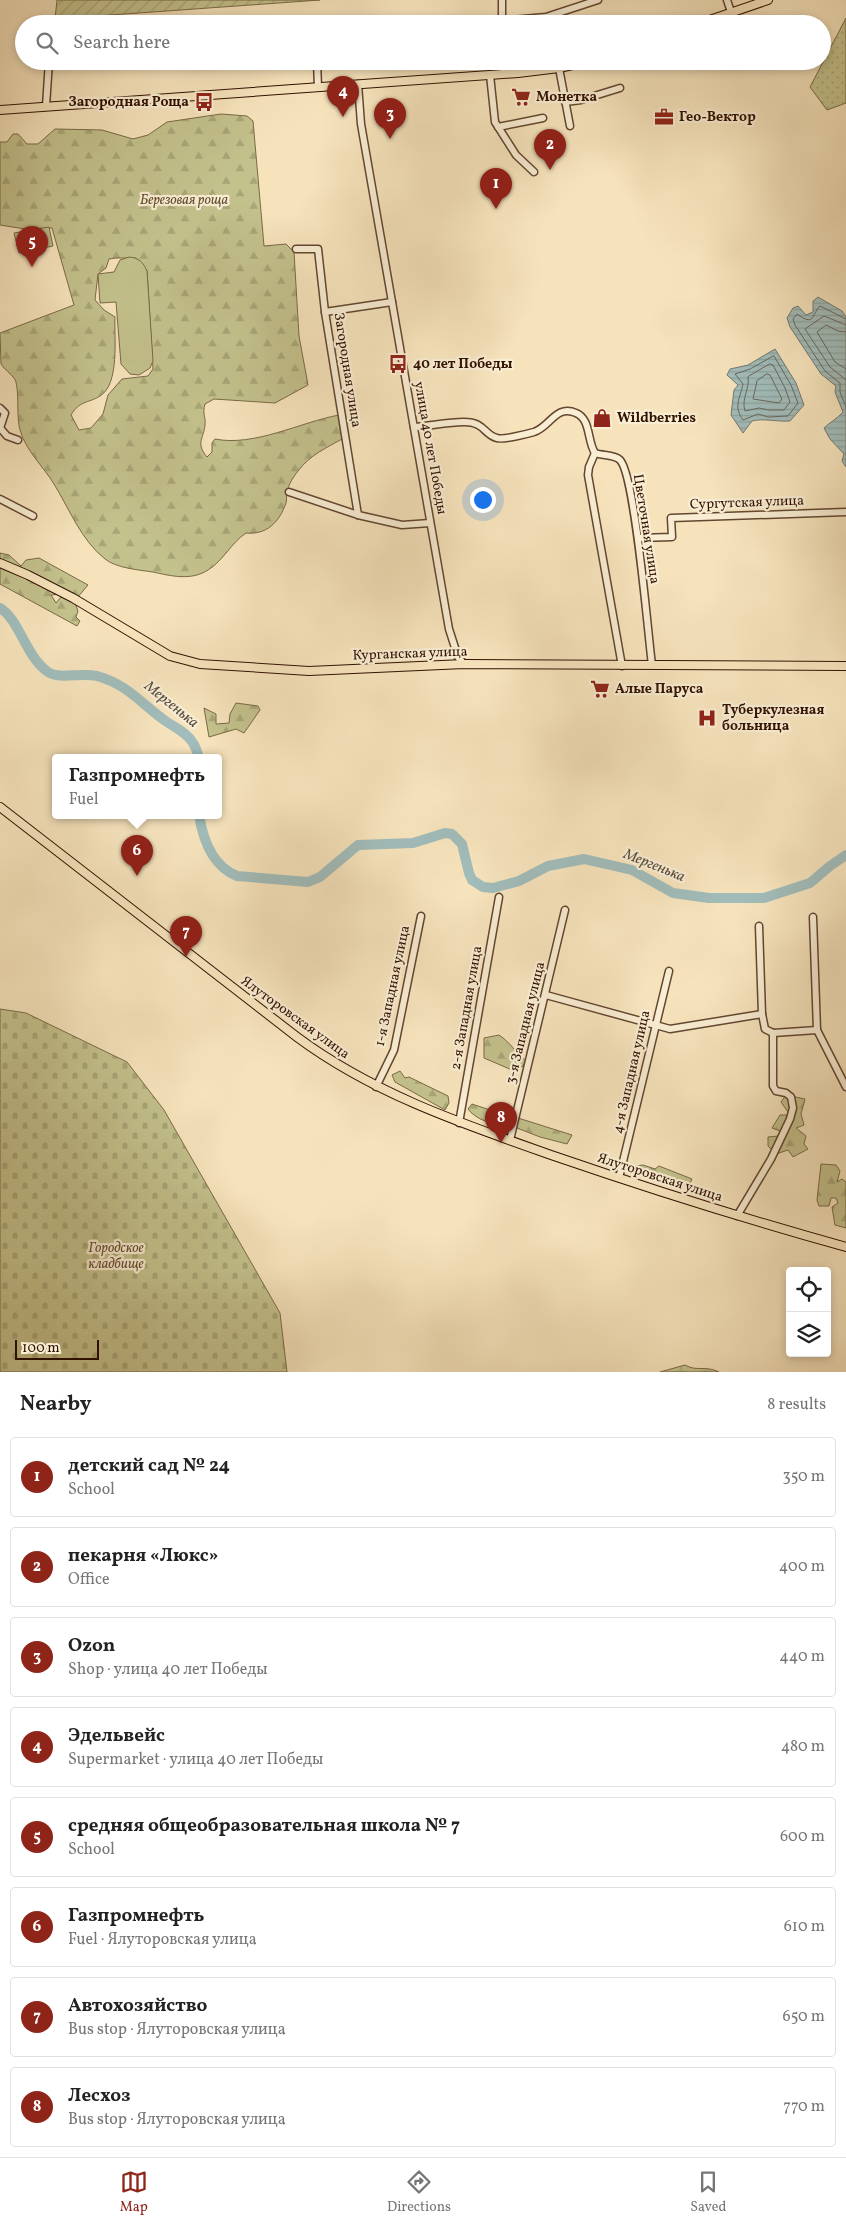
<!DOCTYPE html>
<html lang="en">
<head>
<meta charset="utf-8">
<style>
  body { margin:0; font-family:Vollkorn,serif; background:#f6f6f6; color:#222 }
  .controls { position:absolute; right:15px; bottom:15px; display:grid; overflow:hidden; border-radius:5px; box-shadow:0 2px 8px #0003 }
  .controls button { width:45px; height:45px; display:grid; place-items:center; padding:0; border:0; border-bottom:1px solid #e0e0e0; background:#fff; color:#222; font:25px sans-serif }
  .scale { position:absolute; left:15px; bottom:12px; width:84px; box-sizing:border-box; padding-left:5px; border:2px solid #311100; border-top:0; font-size:14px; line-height:18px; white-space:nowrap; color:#311100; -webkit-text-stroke:4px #f9edd3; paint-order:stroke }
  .you { position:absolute; left:482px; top:499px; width:18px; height:18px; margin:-12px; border:4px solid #fff; border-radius:50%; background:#1a73e8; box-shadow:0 0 0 8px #1a73e833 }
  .badge { display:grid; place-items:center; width:32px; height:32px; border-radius:50%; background:#8f2418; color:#fff; font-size:16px; font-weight:700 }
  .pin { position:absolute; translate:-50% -41px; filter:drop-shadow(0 1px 2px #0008) }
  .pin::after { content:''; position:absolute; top:26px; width:18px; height:15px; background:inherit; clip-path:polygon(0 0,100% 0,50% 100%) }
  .popup { position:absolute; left:52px; top:754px; width:170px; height:65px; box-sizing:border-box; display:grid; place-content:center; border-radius:5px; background:#fff; filter:drop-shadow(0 1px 4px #0005); font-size:16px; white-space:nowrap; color:#767676 }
  .popup b { font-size:19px; color:#222 }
  .popup::after { content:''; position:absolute; left:50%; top:100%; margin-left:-10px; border:10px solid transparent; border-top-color:#fff }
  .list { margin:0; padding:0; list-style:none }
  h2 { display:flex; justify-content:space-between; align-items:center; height:65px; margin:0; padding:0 20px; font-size:21px }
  h2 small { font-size:16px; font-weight:400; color:#767676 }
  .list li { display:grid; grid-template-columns:32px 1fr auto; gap:15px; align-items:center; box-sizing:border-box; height:80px; margin:0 10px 10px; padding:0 10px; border:1px solid #e0e0e0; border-radius:5px }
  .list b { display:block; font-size:19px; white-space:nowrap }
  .list p { margin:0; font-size:16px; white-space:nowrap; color:#767676 }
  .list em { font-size:16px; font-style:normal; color:#767676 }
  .icon { flex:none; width:28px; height:28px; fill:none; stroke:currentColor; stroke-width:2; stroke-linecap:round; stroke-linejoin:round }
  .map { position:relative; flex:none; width:846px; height:1372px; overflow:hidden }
  .search { position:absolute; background:#fff; box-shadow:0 2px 8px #0003; left:15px; right:15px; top:15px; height:55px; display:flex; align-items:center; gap:12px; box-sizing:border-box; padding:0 18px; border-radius:28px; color:#767676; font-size:19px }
  .sheet { height:785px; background:#fff }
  nav { display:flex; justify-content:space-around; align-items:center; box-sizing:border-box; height:70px; border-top:1px solid #e0e0e0; background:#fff; font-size:14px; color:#767676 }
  nav a { display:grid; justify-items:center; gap:2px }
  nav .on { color:#8f2418 }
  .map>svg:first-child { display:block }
</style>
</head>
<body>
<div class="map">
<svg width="846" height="1372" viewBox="0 0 846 1372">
  <defs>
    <pattern id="forest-firs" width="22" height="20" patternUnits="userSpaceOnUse" patternTransform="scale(1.25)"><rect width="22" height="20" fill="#c3c18c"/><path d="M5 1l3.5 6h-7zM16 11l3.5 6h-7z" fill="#a8a577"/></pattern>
    <pattern id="wetland-marsh" width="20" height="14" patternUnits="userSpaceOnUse" patternTransform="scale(1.25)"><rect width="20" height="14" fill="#c3c18c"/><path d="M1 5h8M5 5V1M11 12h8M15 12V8" fill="none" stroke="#a8a577"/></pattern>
    <pattern id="cemetery-stones" width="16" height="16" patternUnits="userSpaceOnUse" patternTransform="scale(1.25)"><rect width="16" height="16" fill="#c3c18c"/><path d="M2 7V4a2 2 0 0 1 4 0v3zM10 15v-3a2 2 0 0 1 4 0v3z" fill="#a8a577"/></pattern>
    <pattern id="park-dots" width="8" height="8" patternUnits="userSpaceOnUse" patternTransform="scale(1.25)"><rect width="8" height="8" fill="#c3c18c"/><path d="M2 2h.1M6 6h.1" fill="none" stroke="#a8a577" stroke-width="1.8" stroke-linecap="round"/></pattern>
    <pattern id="garden-furrows" width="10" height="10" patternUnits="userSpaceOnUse" patternTransform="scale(1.25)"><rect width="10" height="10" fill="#c3c18c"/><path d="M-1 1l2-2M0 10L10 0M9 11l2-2" fill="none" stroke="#a8a577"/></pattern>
    <pattern id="water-rules" width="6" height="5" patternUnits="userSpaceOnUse" patternTransform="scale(1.25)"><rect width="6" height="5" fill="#a1bcba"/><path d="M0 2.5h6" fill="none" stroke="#8ba19e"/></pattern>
  </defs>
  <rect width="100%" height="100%" fill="#f6e3bc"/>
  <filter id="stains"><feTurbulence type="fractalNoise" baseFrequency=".004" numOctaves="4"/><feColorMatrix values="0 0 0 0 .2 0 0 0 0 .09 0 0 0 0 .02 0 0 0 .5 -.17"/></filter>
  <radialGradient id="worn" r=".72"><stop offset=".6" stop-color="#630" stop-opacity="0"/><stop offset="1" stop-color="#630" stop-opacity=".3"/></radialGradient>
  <g fill="url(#forest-firs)" stroke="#7a6946" fill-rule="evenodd">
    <path d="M221 114 247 116 253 121 264 246 286 244 294 252 299 336 308 385 275 403 214 399 205 404C202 414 206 417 205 425 204 438 195 443 207 457L212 452V443L215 439C254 447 301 422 339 415L342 439C326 448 310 455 298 471 294 476 288 485 287 492 286 495 287 499 286 503 279 523 266 535 246 533 231 543 223 561 208 570 191 581 171 576 153 572 139 570 116 568 105 559 81 540 70 510 54 484 43 466 26 451 20 430 16 417 20 385 14 378 10 373 5 370 1 364L0 333 74 305 52 228 25 229 0 225V142H7L13 134H18L27 144H38L55 129 102 130 133 139 148 135 167 122ZM116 258H136L147 271 153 369 148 376 122 379 108 395 103 414 91 428 79 430 71 415C80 400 87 404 100 396 120 384 114 337 115 317L104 310 95 300 98 274 106 268 109 259Z"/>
    <polygon points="0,553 9,555 21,566 26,560 39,558 88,585 77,598 70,593 51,595 56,603 61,597 73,598 78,611 76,617 80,621 77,626 0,584"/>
    <polygon points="236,703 258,706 260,710 244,733 236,729 209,737 204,708 216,714 216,724 229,723 230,714"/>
    <path d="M499 1035C511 1043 515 1052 526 1061L522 1067 515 1063 512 1070 484 1058V1038Z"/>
    <polygon points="400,1071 405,1078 409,1077 448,1096 449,1103 445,1110 395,1082 392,1075"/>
    <polygon points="786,1095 805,1099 801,1114 804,1125 796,1128 806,1136 804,1144 808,1149 793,1157 788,1150 776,1154 768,1146 768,1137 779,1136 780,1131 772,1128 780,1115 790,1115 781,1102"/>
    <path d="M472 1104 505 1115 508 1122 506 1125C494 1126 475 1119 468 1109Z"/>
    <polygon points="518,1118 572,1135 567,1144 540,1137 517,1128"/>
    <polygon points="821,1164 836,1165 840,1171 837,1182 842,1179 846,1182 846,1228 835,1225 832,1207 838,1203 836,1198 831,1198 829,1206 819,1206 817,1200"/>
    <polygon points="643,1165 655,1169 659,1166 692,1179 689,1185 669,1184 637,1171 635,1166"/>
  </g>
  <path fill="url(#wetland-marsh)" stroke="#7a6946" d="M685 1365C697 1372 705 1365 719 1372H660Z"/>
  <polygon fill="url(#cemetery-stones)" stroke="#7a6946" points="0,1009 26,1013 127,1062 164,1110 280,1313 287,1372 0,1372"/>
  <polygon fill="url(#park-dots)" stroke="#7a6946" points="846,18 846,103 827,110 810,87"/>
  <polygon fill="url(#garden-furrows)" stroke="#7a6946" points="57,0 320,0 55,19"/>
  <g fill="#c3c18c" stroke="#7a6946">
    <polygon points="49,227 53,246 19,253 14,233"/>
    <path d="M129 257C139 258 143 262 147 271L153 361 150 368 139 375 130 374 121 364 116 302 100 303 98 274 114 272 120 260Z"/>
  </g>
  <g fill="url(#water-rules)" stroke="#747870">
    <path d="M818 297 842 311 846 317V467L842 461 844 454 830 439 824 428C830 422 837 419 843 412L835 392 836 386 821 374 790 327 787 318 793 308 798 306 806 315 813 312V301Z"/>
    <path d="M775 349 796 383 804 405 790 421C777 422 764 418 752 421L743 433 731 415 734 390 738 385 727 375 730 369 748 365Z"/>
  </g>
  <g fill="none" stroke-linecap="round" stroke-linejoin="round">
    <g stroke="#69665d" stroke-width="1">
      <path d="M846 319 820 306C811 315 815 327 797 314L793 319 795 325 825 371 840 383V392L846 407"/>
      <polyline points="846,325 824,316 805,329 830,367 846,380"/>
      <polyline points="846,332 838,331 826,325 817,332 835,362 846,369"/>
      <path d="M774 356 791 385 798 403 788 416 768 417 758 414 743 420C733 406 740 399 743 384L735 374 750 369Z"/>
      <path d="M770 364 773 365 785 388 790 402 784 410H769L759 408 745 411C741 399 750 389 748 377Z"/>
      <polygon points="767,374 770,375 782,399 779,403 753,399 757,381"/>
    </g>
    <g stroke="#a1bcba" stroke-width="10">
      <path d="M0 608C20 620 25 656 48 672 60 680 81 672 97 676 129 685 141 704 167 722 176 728 187 733 193 743 196 747 197 753 199 757"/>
      <path d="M199 815C203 840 212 866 237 876L308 882 320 877 358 845 413 843 445 833 452 834 462 844 469 873 472 880 483 887 493 888 519 881 548 866 584 859 632 870 673 893 709 898H764L810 883 830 866 846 855"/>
    </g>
    <g stroke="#62462f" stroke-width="9">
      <g id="minor">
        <polyline points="727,0 731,12"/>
        <polyline points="502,23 502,0"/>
        <polyline points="52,24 53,21"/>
        <polyline points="462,24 546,17 598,0"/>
        <polyline points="317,61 318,87"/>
        <polyline points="503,61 504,74"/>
        <polyline points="559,68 570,126"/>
        <polyline points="490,75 495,122 516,155 534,172"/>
        <polyline points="358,84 361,124 449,629 458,657 464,664"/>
        <polyline points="565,102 581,100 620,88"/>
        <polyline points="46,106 49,61"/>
        <polyline points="498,127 543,118"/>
        <polyline points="296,249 318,249 325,312 358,515"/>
        <polyline points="325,312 392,302"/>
        <polyline points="0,408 5,413 0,428"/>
        <path d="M414 427C430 426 447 422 464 422 485 422 484 435 497 438 503 440 527 434 534 432 550 427 556 404 576 413 591 419 587 441 595 453 603 456 614 454 620 460 635 475 648 635 652 665"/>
        <polyline points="0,428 7,436 18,440"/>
        <polyline points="595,453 589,467 588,475 622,666"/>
        <polyline points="289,492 358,515 402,525 430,523"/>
        <polyline points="0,499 33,516"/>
        <polyline points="638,538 672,537 671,518 846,512"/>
        <polyline points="813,917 817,1030 846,1087"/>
        <polyline points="546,995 670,1029 762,1014"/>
        <polyline points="773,1033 817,1030"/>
        <polyline points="376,1087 394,1050 421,916"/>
        <polyline points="459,1123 499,897"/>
        <polyline points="510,1140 565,910"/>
        <polyline points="619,1178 669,971"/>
        <polyline points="737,1216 771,1159 790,1119 793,1108 791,1097 786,1093 776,1091 773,1086 773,1033 765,1029 762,1014 759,926"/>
      </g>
    </g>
    <g stroke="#311100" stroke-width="10">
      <g id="major">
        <polyline points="698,24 768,0"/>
        <polyline points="0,110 518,73 559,68 590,61"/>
        <polyline points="0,563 28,575 73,598 170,656 200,664 309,671 464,664 846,666"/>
        <path d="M0 807 297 1037C375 1095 466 1125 557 1157 653 1190 749 1220 846 1247"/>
      </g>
    </g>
    <use href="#minor" stroke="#f9edd3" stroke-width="6"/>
    <use href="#major" stroke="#f6e3bc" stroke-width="8"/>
  </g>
  <defs>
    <g id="supermarket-bare" transform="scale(1.5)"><path d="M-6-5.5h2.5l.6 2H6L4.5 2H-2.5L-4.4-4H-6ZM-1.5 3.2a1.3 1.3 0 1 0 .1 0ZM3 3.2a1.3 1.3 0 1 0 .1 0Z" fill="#8f2418" stroke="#f9edd3" stroke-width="2.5" paint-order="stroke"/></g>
    <g id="bus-bare" transform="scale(1.5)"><path d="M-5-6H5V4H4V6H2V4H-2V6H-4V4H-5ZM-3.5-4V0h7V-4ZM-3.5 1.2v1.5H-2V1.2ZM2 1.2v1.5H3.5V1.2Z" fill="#8f2418" stroke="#f9edd3" stroke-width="2.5" paint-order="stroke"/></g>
    <g id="office-bare" transform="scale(1.5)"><path d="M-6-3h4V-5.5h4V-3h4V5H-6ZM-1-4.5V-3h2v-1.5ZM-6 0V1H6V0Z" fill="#8f2418" stroke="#f9edd3" stroke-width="2.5" paint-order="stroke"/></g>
    <g id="shop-bare" transform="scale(1.5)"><path d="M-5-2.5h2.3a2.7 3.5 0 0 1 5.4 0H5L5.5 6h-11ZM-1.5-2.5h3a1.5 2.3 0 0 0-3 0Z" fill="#8f2418" stroke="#f9edd3" stroke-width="2.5" paint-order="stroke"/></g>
    <g id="hospital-bare" transform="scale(1.5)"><path d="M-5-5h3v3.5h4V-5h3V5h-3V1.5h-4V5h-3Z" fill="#8f2418" stroke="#f9edd3" stroke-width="2.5" paint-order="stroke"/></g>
  </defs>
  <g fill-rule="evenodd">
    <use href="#supermarket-bare" x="521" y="97"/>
    <use href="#bus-bare" x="204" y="102"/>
    <use href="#office-bare" x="664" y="117"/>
    <use href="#bus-bare" x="398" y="364"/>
    <use href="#shop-bare" x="602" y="418"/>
    <use href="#supermarket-bare" x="600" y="689"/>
    <use href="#hospital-bare" x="707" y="718"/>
  </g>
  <g text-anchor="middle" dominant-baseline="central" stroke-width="4.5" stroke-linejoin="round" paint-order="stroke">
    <g font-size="14" font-weight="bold" fill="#311100" stroke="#f9edd3" text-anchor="start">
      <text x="536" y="97">Монетка</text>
      <text x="189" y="102" text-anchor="end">Загородная Роща</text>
      <text x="679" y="117">Гео-Вектор</text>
      <text x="413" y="364">40 лет Победы</text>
      <text x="617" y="418">Wildberries</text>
      <text x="615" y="689">Алые Паруса</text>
      <text x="722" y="710">Туберкулезная<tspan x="722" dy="16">больница</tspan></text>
    </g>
    <g font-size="14" font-style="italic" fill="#644f31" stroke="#f9edd3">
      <text x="184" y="200">Березовая роща</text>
      <text x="116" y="1248">Городское<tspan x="116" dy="16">кладбище</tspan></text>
    </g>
    <g font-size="14" fill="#311100" stroke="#f9edd3">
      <text transform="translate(347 370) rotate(81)">Загородная улица</text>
      <text transform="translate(430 448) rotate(80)">улица 40 лет Победы</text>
      <text transform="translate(747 503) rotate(-2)">Сургутская улица</text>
      <text transform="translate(646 529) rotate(81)">Цветочная улица</text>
      <text transform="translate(410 654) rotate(-2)">Курганская улица</text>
      <text transform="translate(393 986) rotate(-78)">1-я Западная улица</text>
      <text transform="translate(467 1008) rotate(-80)">2-я Западная улица</text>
      <text transform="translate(295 1018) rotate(36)">Ялуторовская улица</text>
      <text transform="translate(526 1023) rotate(-76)">3-я Западная улица</text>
      <text transform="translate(632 1072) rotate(-77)">4-я Западная улица</text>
      <text transform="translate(660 1178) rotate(18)">Ялуторовская улица</text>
    </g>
    <g font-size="15" font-style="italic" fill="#584d41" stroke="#f9edd3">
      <text transform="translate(171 705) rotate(39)">Мергенька</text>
      <text transform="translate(654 866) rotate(22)">Мергенька</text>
    </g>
  </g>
  <rect width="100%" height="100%" filter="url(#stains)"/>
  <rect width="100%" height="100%" fill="url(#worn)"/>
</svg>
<div class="controls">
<button><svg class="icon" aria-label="locate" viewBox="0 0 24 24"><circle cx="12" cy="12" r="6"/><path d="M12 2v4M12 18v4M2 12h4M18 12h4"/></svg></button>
<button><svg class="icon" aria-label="layers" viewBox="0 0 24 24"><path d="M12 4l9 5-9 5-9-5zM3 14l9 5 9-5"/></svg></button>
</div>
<div class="scale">100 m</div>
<div class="you"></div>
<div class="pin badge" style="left:496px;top:209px">1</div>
<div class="pin badge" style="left:550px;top:170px">2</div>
<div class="pin badge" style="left:390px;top:139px">3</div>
<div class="pin badge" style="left:343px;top:117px">4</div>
<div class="pin badge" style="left:32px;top:267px">5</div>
<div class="pin badge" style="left:137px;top:876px">6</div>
<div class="popup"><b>Газпромнефть</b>Fuel</div>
<div class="pin badge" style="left:186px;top:957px">7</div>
<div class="pin badge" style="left:501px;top:1143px">8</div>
<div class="search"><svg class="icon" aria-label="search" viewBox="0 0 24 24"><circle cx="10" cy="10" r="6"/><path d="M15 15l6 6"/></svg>Search here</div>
</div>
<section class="sheet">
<h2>Nearby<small>8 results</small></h2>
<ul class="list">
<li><span class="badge">1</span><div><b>детский сад № 24</b><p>School</p></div><em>350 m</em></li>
<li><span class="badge">2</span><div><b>пекарня «Люкс»</b><p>Office</p></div><em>400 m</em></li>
<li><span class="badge">3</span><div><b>Ozon</b><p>Shop · улица 40 лет Победы</p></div><em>440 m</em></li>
<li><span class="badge">4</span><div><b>Эдельвейс</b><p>Supermarket · улица 40 лет Победы</p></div><em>480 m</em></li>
<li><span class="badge">5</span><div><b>средняя общеобразовательная школа № 7</b><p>School</p></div><em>600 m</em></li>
<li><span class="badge">6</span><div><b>Газпромнефть</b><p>Fuel · Ялуторовская улица</p></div><em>610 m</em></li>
<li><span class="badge">7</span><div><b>Автохозяйство</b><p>Bus stop · Ялуторовская улица</p></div><em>650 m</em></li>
<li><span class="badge">8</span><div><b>Лесхоз</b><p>Bus stop · Ялуторовская улица</p></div><em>770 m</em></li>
</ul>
</section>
<nav>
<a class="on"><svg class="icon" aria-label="map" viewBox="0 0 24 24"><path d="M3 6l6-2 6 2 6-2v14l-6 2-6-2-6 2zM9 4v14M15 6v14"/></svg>Map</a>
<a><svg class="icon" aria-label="directions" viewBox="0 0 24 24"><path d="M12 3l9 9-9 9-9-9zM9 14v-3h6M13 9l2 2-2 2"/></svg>Directions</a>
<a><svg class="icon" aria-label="saved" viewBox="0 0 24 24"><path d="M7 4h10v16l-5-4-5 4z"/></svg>Saved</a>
</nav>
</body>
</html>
